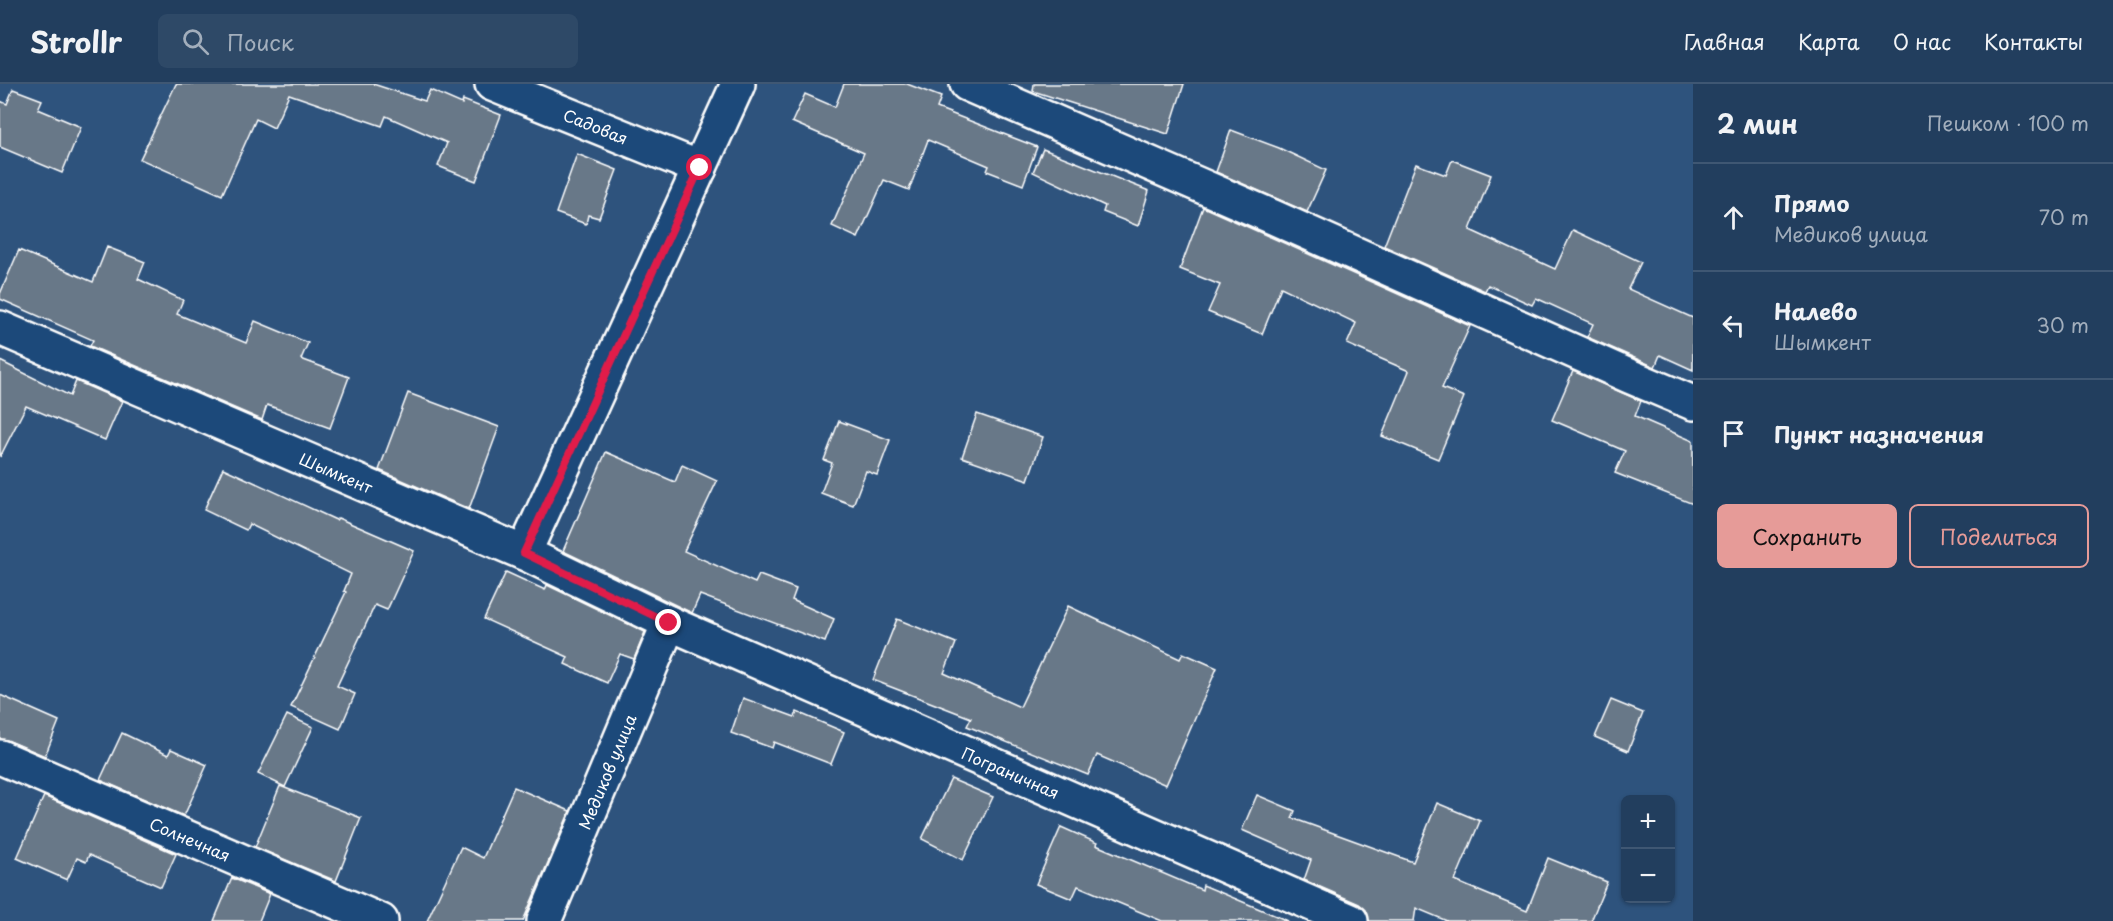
<!DOCTYPE html>
<html lang="ru">
<head>
<meta charset="utf-8">
<style>
  body { margin:0; font-family:"Playpen Sans",sans-serif; background:#2e4967; color:#f1f3f6 }
  .controls { position:absolute; right:18px; bottom:18px; display:grid; overflow:hidden; border-radius:9px; box-shadow:0 2px 4px #0004 }
  .controls button { width:54px; height:54px; display:grid; place-items:center; padding:0; border:0; border-bottom:2px solid #3f5773; background:#223e5e; color:#f1f3f6; font:30px sans-serif }
  .stop { position:absolute; width:18px; height:18px; margin:-14px; border:4px solid #e11d48; border-radius:50%; background:#fff }
  .stop.end { background:#e11d48; border-color:#fff; box-shadow:0 2px 6px #0008 }
  .list { margin:0; padding:0; list-style:none }
  h2 { display:flex; justify-content:space-between; align-items:center; height:78px; margin:0; padding:0 24px; font-size:26px }
  h2 small { font-size:20px; font-weight:400; color:#a2aebc }
  .list li { display:grid; grid-template-columns:39px 1fr auto; gap:18px; align-items:center; box-sizing:border-box; height:108px; padding:0 24px; border-top:2px solid #3f5773 }
  .list b { display:block; font-size:22px; white-space:nowrap }
  .list p { margin:0; font-size:20px; white-space:nowrap; color:#a2aebc }
  .list em { font-size:20px; font-style:normal; color:#a2aebc }
  .actions { display:flex; gap:12px; padding:18px 24px }
  .actions a { flex:1; padding:14px 0; border:2px solid #e69b98; border-radius:9px; text-align:center; font-size:21px; color:#e69b98 }
  .actions .main { background:#e69b98; color:#111 }
  .icon { flex:none; width:33px; height:33px; fill:none; stroke:currentColor; stroke-width:2; stroke-linecap:round; stroke-linejoin:round }
  .map { position:relative; flex:none; width:1693px; height:837px; overflow:hidden }
  header { display:flex; align-items:center; gap:36px; box-sizing:border-box; height:84px; padding:0 30px; background:#223e5e; border-bottom:2px solid #3f5773 }
  header strong { font-size:28px }
  nav { display:flex; gap:33px; margin-inline-start:auto; font-size:21px }
  .search { width:420px; height:54px; background:#2e4967; display:flex; align-items:center; gap:15px; box-sizing:border-box; padding:0 21px; border-radius:9px; color:#a2aebc; font-size:22px }
  main { display:flex }
  aside { flex:1; background:#223e5e }
  .map>svg:first-child { display:block }
</style>
</head>
<body>
<header>
<strong>Strollr</strong>
<div class="search"><svg class="icon" aria-label="search" viewBox="0 0 24 24"><circle cx="10" cy="10" r="6"/><path d="M15 15l6 6"/></svg>Поиск</div>
<nav><a>Главная</a><a>Карта</a><a>О нас</a><a>Контакты</a></nav>
</header>
<main>
<div class="map">
<svg width="1693" height="837" viewBox="0 0 1693 837">
  <rect width="100%" height="100%" fill="#2e537d"/>
  <filter id="ink" filterUnits="userSpaceOnUse"><feTurbulence type="fractalNoise" baseFrequency=".0167" numOctaves="2"/><feDisplacementMap in="SourceGraphic" scale="12" xChannelSelector="R" yChannelSelector="G"/><feConvolveMatrix kernelMatrix="1 2 1 2 8 2 1 2 1" color-interpolation-filters="sRGB"/></filter>
  <g filter="url(#ink)">
    <g fill="#687888" stroke="#fff" stroke-width="1.5">
      <polygon points="176,0 373,0 425,17 430,6 462,20 463,16 501,31 476,97 438,82 447,59 386,32 382,42 289,10 274,44 256,35 222,111 140,75"/>
      <polygon points="844,0 907,0 941,13 937,24 1037,63 1023,101 987,87 989,82 928,56 909,106 884,96 858,154 832,142 864,69 792,38 805,10 835,23"/>
      <polygon points="1034,0 1184,0 1168,50 1033,7"/>
      <polygon points="13,5 42,16 38,25 81,43 62,89 0,63 0,17 7,20"/>
      <polygon points="1231,46 1279,64 1326,86 1307,128 1216,88"/>
      <polygon points="1043,65 1149,107 1138,142 1103,128 1105,122 1033,88"/>
      <polygon points="577,70 617,86 599,134 588,131 586,140 556,129"/>
      <polygon points="1452,76 1491,91 1470,146 1555,185 1573,146 1641,178 1628,205 1693,234 1693,286 1660,271 1655,283 1587,253 1593,240 1536,214 1532,221 1488,201 1485,207 1384,162 1416,80 1446,91"/>
      <polygon points="1203,123 1470,242 1442,304 1464,313 1438,375 1382,352 1409,287 1347,260 1356,239 1281,203 1262,250 1208,228 1220,201 1180,185"/>
      <polygon points="107,163 145,178 138,195 183,216 177,230 246,259 255,237 308,259 301,275 349,293 330,344 267,321 262,336 90,262 93,256 0,215 0,210 19,166 93,198"/>
      <polygon points="0,277 70,312 76,297 122,317 105,356 26,322 0,373"/>
      <polygon points="1573,287 1641,317 1635,332 1693,357 1693,420 1615,389 1625,367 1552,336"/>
      <polygon points="408,309 499,343 469,425 379,386"/>
      <polygon points="977,330 1043,353 1028,396 962,373"/>
      <polygon points="839,337 890,356 877,391 866,387 853,421 821,409 832,379 824,376"/>
      <polygon points="606,368 675,398 682,381 717,397 684,467 755,499 759,491 796,505 792,516 834,535 825,558 700,511 692,529 563,467"/>
      <polygon points="223,384 336,436 338,434 414,467 387,526 375,521 337,602 355,610 340,645 291,623 346,508 344,507 351,490 249,440 246,446 204,426"/>
      <polygon points="506,488 545,506 547,501 645,548 634,575 620,570 607,599 565,580 568,573 484,535"/>
      <polygon points="1068,522 1180,575 1183,569 1217,584 1166,701 1097,671 1088,691 967,642 971,634 873,596 897,535 956,559 944,589 1020,623"/>
      <polygon points="0,611 59,637 45,672 7,656 0,655"/>
      <polygon points="743,614 795,633 797,628 844,648 831,680 774,658 772,664 731,649"/>
      <polygon points="1611,616 1643,629 1628,667 1595,653"/>
      <polygon points="287,631 313,643 285,703 258,690"/>
      <polygon points="122,649 168,671 171,665 207,681 184,732 100,696"/>
      <polygon points="951,695 993,713 963,776 922,755"/>
      <polygon points="280,702 361,734 336,797 255,763"/>
      <polygon points="514,703 570,727 523,837 427,837 461,763 483,774"/>
      <polygon points="1257,711 1295,727 1292,734 1413,778 1437,719 1480,737 1455,797 1527,827 1548,774 1607,798 1591,837 1447,837 1416,824 1414,837 1369,837 1366,826 1359,820 1304,796 1311,776 1242,746"/>
      <polygon points="44,712 176,770 161,803 89,771 86,778 77,774 67,796 17,774"/>
      <polygon points="1061,743 1097,759 1096,761 1202,806 1203,801 1288,837 1162,837 1078,802 1072,815 1036,800"/>
      <polygon points="232,794 270,810 259,837 214,837"/>
    </g>
    <g fill="none" stroke-linecap="round" stroke-linejoin="round">
      <g stroke="#fff" stroke-width="38">
        <g id="minor">
          <path id="s1" d="M492 0 700 84"/>
          <polyline points="967,0 1273,133 1629,292 1693,319"/>
          <path id="s2" d="M0 244 524 469 669 539 1351 837"/>
          <polyline points="524,469 738,0"/>
          <path id="s3" d="M0 673 381 837"/>
          <path id="s4" d="M544 837 669 539"/>
        </g>
      </g>
      <use href="#minor" stroke="#1f4a7a" stroke-width="33"/>
    </g>
  </g>
  <g fill="none" stroke-linecap="round" stroke-linejoin="round" filter="url(#ink)">
    <polyline stroke="#e11d48" stroke-width="8" points="669,539 524,469 700,84"/>
  </g>
  <g text-anchor="middle" dominant-baseline="central" stroke-width="4.5" stroke-linejoin="round" paint-order="stroke">
    <g font-size="16" fill="#fff" stroke="#1f4a7a">
      <text stroke="none"><textPath href="#s1" startOffset="112">Садовая</textPath></text>
      <text stroke="none"><textPath href="#s2" startOffset="366">Шымкент</textPath></text>
      <text stroke="none"><textPath href="#s4" startOffset="162">Медиков улица</textPath></text>
      <text stroke="none"><textPath href="#s2" startOffset="1104">Пограничная</textPath></text>
      <text stroke="none"><textPath href="#s3" startOffset="207">Солнечная</textPath></text>
    </g>
  </g>
</svg>
<div class="controls">
<button>+</button>
<button>−</button>
</div>
<div class="stop" style="left:700px;top:84px"></div>
<div class="stop end" style="left:669px;top:539px"></div>
</div>
<aside>
<h2>2 мин<small>Пешком · 100 m</small></h2>
<ul class="list">
<li><svg class="icon" aria-label="ahead" viewBox="0 0 24 24"><path d="M12 20V5M6 11l6-6 6 6"/></svg><div><b>Прямо</b><p>Медиков улица</p></div><em>70 m</em></li>
<li><svg class="icon" aria-label="left" viewBox="0 0 24 24"><path d="M17 20v-9H6M10 6l-5 5 5 5"/></svg><div><b>Налево</b><p>Шымкент</p></div><em>30 m</em></li>
<li><svg class="icon" aria-label="arrive" viewBox="0 0 24 24"><path d="M6 21V4h12l-3 4 3 4H6"/></svg><div><b>Пункт назначения</b></div></li>
</ul>
<div class="actions"><a class="main">Сохранить</a><a>Поделиться</a></div>
</aside>
</main>
</body>
</html>
